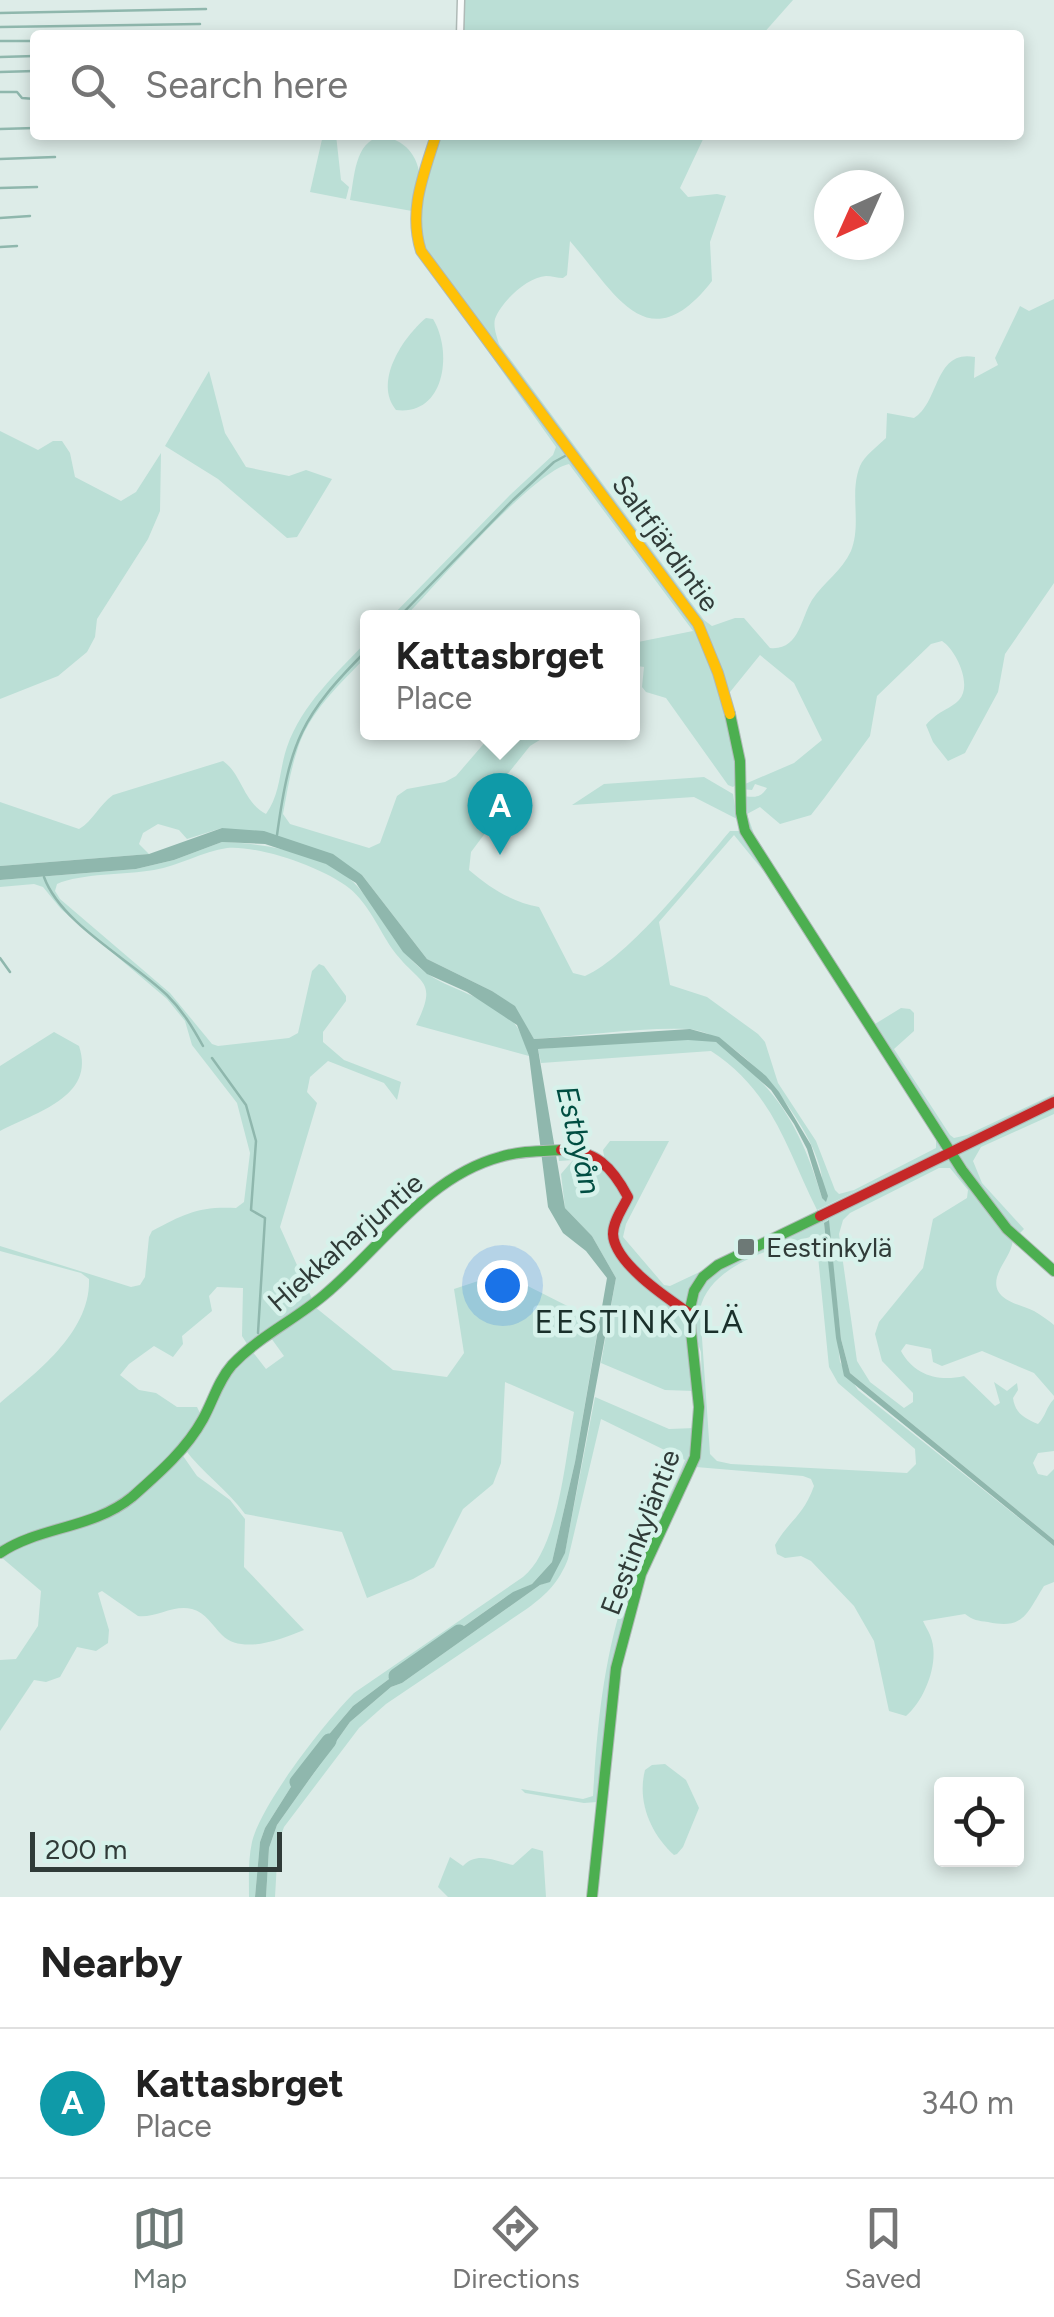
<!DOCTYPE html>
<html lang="en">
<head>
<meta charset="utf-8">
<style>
  body { margin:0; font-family:Figtree,sans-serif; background:#f2f2f2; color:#222 }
  .controls { position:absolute; right:30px; bottom:30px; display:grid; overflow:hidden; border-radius:10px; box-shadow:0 5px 15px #0003 }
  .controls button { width:90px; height:90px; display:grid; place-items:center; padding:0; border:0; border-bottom:2px solid #e0e0e0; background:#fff; color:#222; font:50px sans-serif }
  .compass { position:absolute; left:814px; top:170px; width:90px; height:90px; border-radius:50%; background:#fff; box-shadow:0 5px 15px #0003; rotate:225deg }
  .scale { position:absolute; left:30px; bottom:25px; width:252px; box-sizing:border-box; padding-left:10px; border:5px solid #303b38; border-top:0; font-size:28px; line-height:35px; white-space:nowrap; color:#303b38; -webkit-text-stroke:8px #d7f2eb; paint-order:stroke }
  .you { position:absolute; left:502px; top:1285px; width:35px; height:35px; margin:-25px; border:8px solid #fff; border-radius:50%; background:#1a73e8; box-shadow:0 0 0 15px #1a73e833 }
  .badge { display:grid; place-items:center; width:65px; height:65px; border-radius:50%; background:#6d7976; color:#fff; font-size:32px; font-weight:700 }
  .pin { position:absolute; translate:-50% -82px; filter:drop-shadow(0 2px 5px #0008) }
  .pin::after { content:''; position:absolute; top:52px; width:35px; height:30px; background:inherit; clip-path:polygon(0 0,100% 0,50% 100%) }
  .popup { position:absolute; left:360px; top:610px; width:280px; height:130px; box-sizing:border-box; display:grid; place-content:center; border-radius:10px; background:#fff; filter:drop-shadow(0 2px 8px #0005); font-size:32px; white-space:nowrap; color:#767676 }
  .popup b { font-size:38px; color:#222 }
  .popup::after { content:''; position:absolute; left:50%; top:100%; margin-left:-20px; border:20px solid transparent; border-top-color:#fff }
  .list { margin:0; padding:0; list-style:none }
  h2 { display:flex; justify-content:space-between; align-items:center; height:130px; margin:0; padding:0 40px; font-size:42px }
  h2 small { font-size:32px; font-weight:400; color:#767676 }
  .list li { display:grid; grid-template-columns:65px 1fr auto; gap:30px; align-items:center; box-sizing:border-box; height:150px; padding:0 40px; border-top:2px solid #e0e0e0 }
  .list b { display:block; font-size:38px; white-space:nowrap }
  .list p { margin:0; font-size:32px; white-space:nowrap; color:#767676 }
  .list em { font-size:32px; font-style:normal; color:#767676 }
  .icon { flex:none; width:55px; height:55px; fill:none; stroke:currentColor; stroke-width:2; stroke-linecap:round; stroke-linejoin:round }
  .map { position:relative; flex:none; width:1054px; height:1897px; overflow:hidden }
  .search { position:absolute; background:#fff; box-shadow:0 5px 15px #0003; left:30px; right:30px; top:30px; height:110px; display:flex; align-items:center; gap:25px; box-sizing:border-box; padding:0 35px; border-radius:10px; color:#767676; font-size:38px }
  .sheet { height:280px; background:#fff }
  nav { display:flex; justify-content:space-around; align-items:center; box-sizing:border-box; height:140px; border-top:2px solid #e0e0e0; background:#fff; font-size:28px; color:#767676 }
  nav a { display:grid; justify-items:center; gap:5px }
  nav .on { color:#6d7976 }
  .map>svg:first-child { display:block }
</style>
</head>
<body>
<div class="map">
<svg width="1054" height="1897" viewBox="0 0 1054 1897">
  <rect width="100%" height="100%" fill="#ddece8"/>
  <g fill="#bbdfd6" fill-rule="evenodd">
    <polygon points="463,0 793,0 762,35 461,35"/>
    <polygon points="323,135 336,135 341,180 349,187 346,199 310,192"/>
    <path d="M438 135H705L680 188 688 197 717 194 726 196 710 242 712 281C648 363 616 294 570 241L567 275 563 278C557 278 552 276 546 276 527 277 501 302 495 319 493 327 497 337 499 344L704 620 712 626 735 618H744L770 648C799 651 801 618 812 600 824 582 842 571 851 551 862 523 849 494 860 466 864 456 878 446 886 438L887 413 914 418C940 402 934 349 975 357L974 378 998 365 995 358 1020 306 1029 311 1054 299V583L1005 654 998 692 965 753 948 761 933 742 926 725C939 710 951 709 959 700 973 685 956 650 942 641L931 644 877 696 870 736 825 797 811 815 780 824 760 807 747 814 754 834 875 1024 901 1008 910 1009 914 1013V1031L894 1049 950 1135 954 1138 967 1135 1054 1094V1097L959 1143 953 1145 949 1141 745 827 741 796C753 797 760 799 767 788L755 784 752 790 742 789 745 784 794 763 822 740 794 683 760 655 726 697 708 635 696 614 419 242 418 203Z"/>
    <path d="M381 136C404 139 419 155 420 180 421 189 414 202 412 211L350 200C355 176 354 143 381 136Z"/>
    <path d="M435 277 688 611C715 664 734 723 739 782L733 787 728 785 666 698 646 692 642 687 644 667 638 666 633 675V643L693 631 569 464C534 471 435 586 405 617L390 618 510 495 553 455 556 447Z"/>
    <path d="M426 318 433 319C453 352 445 416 396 410 373 382 403 337 426 318Z"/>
    <polygon points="209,371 225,433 246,467 289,476 306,470 332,479 297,537 287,538 218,479 165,446"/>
    <polygon points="0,431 38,450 53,441 62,441 70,453 75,477 121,501 136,492 161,453 160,511 148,539 97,619 95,637 87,652 58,676 0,699"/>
    <path d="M367 641V656C340 684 308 713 297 751 290 772 287 793 283 814L290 824 369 848 380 843 397 796 407 789 445 782 456 776 493 733H551L530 746 506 776 498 816 471 852 469 870C490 888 512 902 539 907L573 973 585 976C629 957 697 870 730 831H740L939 1137 942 1146 940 1151 817 1210C787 1150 773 1091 711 1051L541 1063 538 1049C566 1047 699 1034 716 1042 724 1046 733 1056 740 1062 786 1100 805 1142 822 1198 822 1189 823 1177 820 1168 808 1120 739 1032 688 1029 641 1027 582 1036 534 1039L514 1006 492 991 427 959 362 875 222 828 187 839 179 830 158 824 143 833 139 844 149 854 0 866V802L79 829C93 821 99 805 113 795L223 761C242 774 243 802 266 814 281 793 279 770 287 747 302 704 337 673 367 641ZM734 835 765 873 936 1139V1148L854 1190 839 1194 835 1190 816 1141 778 1083 765 1042 758 1034 707 997 670 985 659 922Z"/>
    <polygon points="704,777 733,794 737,819 694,797 572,805 604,784"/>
    <path d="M222 842C262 843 331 853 358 887 382 915 395 949 425 972 450 991 500 1000 517 1027 523 1036 526 1047 529 1056L416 1025C439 978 420 986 393 950 379 930 369 904 349 888 324 868 259 845 227 848 203 851 179 866 154 870 126 875 81 873 57 884L55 891 60 899 170 993 212 1044 218 1046 289 1038 298 1033 312 971 319 964 324 966 346 996V1001L323 1032V1042L344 1060 401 1082 397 1100 384 1083 328 1061 310 1077 307 1092 317 1103 280 1227 313 1301 249 1347 242 1336 243 1288 217 1287 209 1296 212 1311 182 1336 183 1344 173 1357 154 1346 129 1364 120 1375 139 1390 156 1393 177 1407H197L200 1413C178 1463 110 1513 59 1529 38 1535 19 1536 0 1548V1403C36 1373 91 1332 89 1279L81 1273 0 1251V1246L131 1287 140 1285 145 1277 149 1237 152 1231C184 1214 199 1206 236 1208L244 1202 250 1153 237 1103 192 1045 185 1021 167 999 61 909 43 887 34 884 0 887V880L136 869 174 860Z"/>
    <path d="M54 1032 79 1046C96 1097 36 1112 0 1131V1066Z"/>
    <polygon points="1054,1106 1054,1114 981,1147 973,1161 982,1183 1024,1229 1017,1236 995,1210 958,1154"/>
    <path d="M610 1141H669L626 1224 623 1237 664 1285 670 1286 706 1269 692 1286 687 1303 683 1305C649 1279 598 1253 628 1206L604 1156 603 1150Z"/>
    <path d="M558 1153 591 1154 612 1174 625 1200C619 1211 609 1223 610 1236 611 1259 669 1298 687 1314L694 1391 665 1390 601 1363 616 1278 592 1236 565 1208 561 1174 573 1160 559 1161Z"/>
    <path d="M944 1159 951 1160 1013 1240C1011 1255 1001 1263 997 1277 991 1301 1020 1304 1034 1311 1041 1315 1048 1320 1054 1325V1396L1034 1373 982 1351 942 1366 933 1362 931 1349 906 1344 901 1351C914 1375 938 1382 964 1376L995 1406 1000 1403 994 1382 1007 1391 1017 1383 1018 1390 1013 1398C1015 1413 1024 1418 1038 1424 1046 1416 1046 1407 1054 1399V1451L1038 1453 1033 1463 1038 1474 1047 1476 1054 1469V1540L850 1373 841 1339 828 1220 824 1224 840 1362 858 1390 1054 1546V1582L1044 1586C1027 1613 1024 1630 988 1622 978 1621 973 1620 965 1614L923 1621C925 1626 928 1630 930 1635 941 1660 925 1700 906 1716L889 1711 874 1641 854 1606 811 1561 801 1556 785 1558 777 1554 775 1545C789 1520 803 1517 814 1486L811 1479 803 1476 696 1467 703 1427 701 1352 695 1336 694 1311 697 1296 705 1282 718 1271ZM939 1168H950L968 1190 967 1198 933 1219 923 1268 879 1322 875 1334 882 1361 913 1393V1402L904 1408 870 1382 857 1361 839 1234 843 1220 850 1213ZM810 1237 817 1246 829 1367 838 1383 915 1449 916 1464 907 1473 731 1464 717 1461 710 1454 700 1309C710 1265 772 1249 810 1237Z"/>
    <path d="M502 1273 599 1322 575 1462 552 1562 532 1584 504 1598 447 1638 428 1656 397 1673 353 1706 325 1739 315 1758 294 1782 265 1828 260 1842 255 1897H249C249 1879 248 1860 252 1842 261 1804 325 1722 354 1693L523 1577C559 1548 565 1458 574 1412L505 1382 501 1463 493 1484 463 1509 434 1567 413 1579 367 1598 342 1532 245 1514C227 1489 202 1473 184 1448L234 1365 252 1351 266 1369 284 1356 271 1338 315 1307 393 1370 447 1377 464 1353 454 1289Z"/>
    <path d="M595 1397 669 1429 695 1428 686 1472 654 1533 624 1620 610 1679 597 1802 584 1803 525 1793 521 1789 583 1799 593 1796C597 1724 604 1656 627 1588 642 1543 668 1504 685 1460L601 1419 568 1559C559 1582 547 1594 528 1608L386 1704 359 1728 284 1827 278 1844 275 1897H266L269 1848 277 1825 350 1722 391 1687 402 1683 540 1585 550 1581 565 1552Z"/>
    <path d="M181 1453 197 1476 230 1500 245 1519 244 1567 304 1630C282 1639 242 1655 222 1635 212 1625 206 1613 192 1609 174 1604 156 1618 138 1616L102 1591 98 1593 109 1630 108 1643 96 1651 77 1647 60 1677 46 1682 34 1680 0 1731V1660L16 1659 38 1626 41 1591 1 1557 13 1546 97 1521Z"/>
    <path d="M665 1764 686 1780 699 1808 683 1847 677 1854 674 1855C650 1833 637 1801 645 1770L652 1765Z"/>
    <path d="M532 1848 543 1851 546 1897H448L438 1887 450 1857 463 1866C477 1851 495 1861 513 1865Z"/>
  </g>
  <g fill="#8fb7ad">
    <polygon points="222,828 264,831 333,854 362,875 427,959 492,991 515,1006 534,1039 690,1029 719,1037 766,1076 779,1092 811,1145 828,1196 826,1202 822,1198 807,1149 794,1124 771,1090 716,1042 688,1040 538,1049 565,1208 592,1236 616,1278 565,1553 550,1582 540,1585 402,1683 391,1687 350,1722 277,1825 269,1848 266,1897 255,1897 260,1842 265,1828 294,1782 315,1758 325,1739 353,1706 397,1673 428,1656 447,1638 513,1592 532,1584 552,1562 575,1462 607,1278 586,1251 563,1233 548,1207 529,1056 517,1025 467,992 427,974 403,952 356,883 326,864 265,844 222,842 174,860 136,869 0,880 0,866 149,854"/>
    <polygon points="829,1220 841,1339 850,1373 1054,1540 1054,1546 844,1376 836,1338 824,1223"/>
  </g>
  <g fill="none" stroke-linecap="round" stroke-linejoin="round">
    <g stroke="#8fb7ad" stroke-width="2.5">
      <polyline points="0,13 206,9"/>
      <polyline points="0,27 200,24"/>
      <polyline points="0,41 35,41"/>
      <polyline points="0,57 35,56"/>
      <polyline points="0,72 35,71"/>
      <polyline points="0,92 17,92 22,98 35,99"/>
      <polyline points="0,129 35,128"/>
      <polyline points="0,159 55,157"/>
      <polyline points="0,188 37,187"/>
      <polyline points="0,218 30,216"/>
      <polyline points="0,247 17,246"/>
      <polyline points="398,618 513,500 554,462 565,456"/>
      <path d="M277 835C290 741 301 716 368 649"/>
      <path d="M44 877C61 924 131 960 167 995 183 1011 193 1028 203 1046"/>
      <polyline points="0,958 10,972"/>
      <polyline points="212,1058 246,1105 256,1141 251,1210 265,1218 258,1333"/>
    </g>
    <g stroke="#8fb7ad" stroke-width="15">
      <polyline points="396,1676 459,1632"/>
      <polyline points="297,1782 329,1741"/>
    </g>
    <g stroke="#afbab7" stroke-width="9">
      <polyline id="street" points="460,35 461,0"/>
    </g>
    <g stroke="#afbab7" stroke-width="12">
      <g id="fast">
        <polyline points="730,714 740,761 741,813 745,831 962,1170 1007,1229 1054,1271"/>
        <path d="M0 1553C40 1526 93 1529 132 1497 158 1474 186 1450 203 1419 213 1401 218 1381 232 1365 258 1337 293 1321 323 1296 380 1249 426 1177 500 1157 519 1151 541 1151 561 1150"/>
        <polyline points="592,1897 616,1668 641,1574 695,1457 699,1407 689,1313 694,1291 703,1277 718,1265 820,1216"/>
      </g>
    </g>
    <g stroke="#afbab7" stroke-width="12">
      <path id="slow" d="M436 135C424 174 408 210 421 251L698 624 718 673 730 714"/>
    </g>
    <g stroke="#afbab7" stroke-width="12">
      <g id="jam">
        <path d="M561 1150C596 1150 612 1167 628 1197 623 1208 613 1221 613 1234 614 1263 667 1298 689 1313"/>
        <polyline points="820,1216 1054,1102"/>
      </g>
    </g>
    <use href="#street" stroke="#fafcfc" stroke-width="6"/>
    <use href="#fast" stroke="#4caf50" stroke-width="10"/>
    <use href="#slow" stroke="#ffc107" stroke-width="10"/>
    <use href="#jam" stroke="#c62828" stroke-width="10"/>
  </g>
  <rect fill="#6d7976" stroke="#d7f2eb" stroke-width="4" x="736" y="1237" width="20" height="20" rx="5"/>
  <g text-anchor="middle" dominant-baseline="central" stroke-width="9" stroke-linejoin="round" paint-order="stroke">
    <g font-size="28" fill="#303b38" stroke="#d7f2eb">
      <text transform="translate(666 543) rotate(54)">Saltfjärdintie</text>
      <text transform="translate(345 1242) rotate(-41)">Hiekkaharjuntie</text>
      <text transform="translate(640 1532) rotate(-69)">Eestinkyläntie</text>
    </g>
    <g font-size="28" fill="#303b38" stroke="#d7f2eb" text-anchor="start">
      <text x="766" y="1247">Eestinkylä</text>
    </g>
    <g font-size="30" font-style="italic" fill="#004e42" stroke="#d7f2eb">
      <text transform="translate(579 1140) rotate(77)">Estbyån</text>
    </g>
    <g font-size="32" letter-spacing="2.5" fill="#1a302b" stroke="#d7f2eb">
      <text x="640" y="1322">EESTINKYLÄ</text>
    </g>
  </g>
</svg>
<div class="controls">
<button><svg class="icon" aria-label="locate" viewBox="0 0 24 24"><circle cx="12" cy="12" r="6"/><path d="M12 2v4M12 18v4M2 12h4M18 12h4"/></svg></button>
</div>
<svg class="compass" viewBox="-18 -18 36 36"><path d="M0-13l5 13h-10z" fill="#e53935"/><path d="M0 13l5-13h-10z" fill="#767676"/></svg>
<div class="scale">200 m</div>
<div class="you"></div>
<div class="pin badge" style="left:500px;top:855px;background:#0f9aa8">A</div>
<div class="popup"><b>Kattasbrget</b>Place</div>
<div class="search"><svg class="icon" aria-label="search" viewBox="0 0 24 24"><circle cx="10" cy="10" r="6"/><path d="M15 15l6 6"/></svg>Search here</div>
</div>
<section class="sheet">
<h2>Nearby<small></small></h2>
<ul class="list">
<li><span class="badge" style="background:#0f9aa8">A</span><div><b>Kattasbrget</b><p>Place</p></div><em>340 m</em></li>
</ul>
</section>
<nav>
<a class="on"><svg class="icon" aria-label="map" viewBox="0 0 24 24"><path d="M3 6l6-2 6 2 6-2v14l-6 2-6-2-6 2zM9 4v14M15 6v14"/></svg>Map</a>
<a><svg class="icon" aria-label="directions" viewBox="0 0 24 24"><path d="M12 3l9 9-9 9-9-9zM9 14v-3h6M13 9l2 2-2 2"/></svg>Directions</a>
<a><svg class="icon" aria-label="saved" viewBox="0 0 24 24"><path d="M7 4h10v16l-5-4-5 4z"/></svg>Saved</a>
</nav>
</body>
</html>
